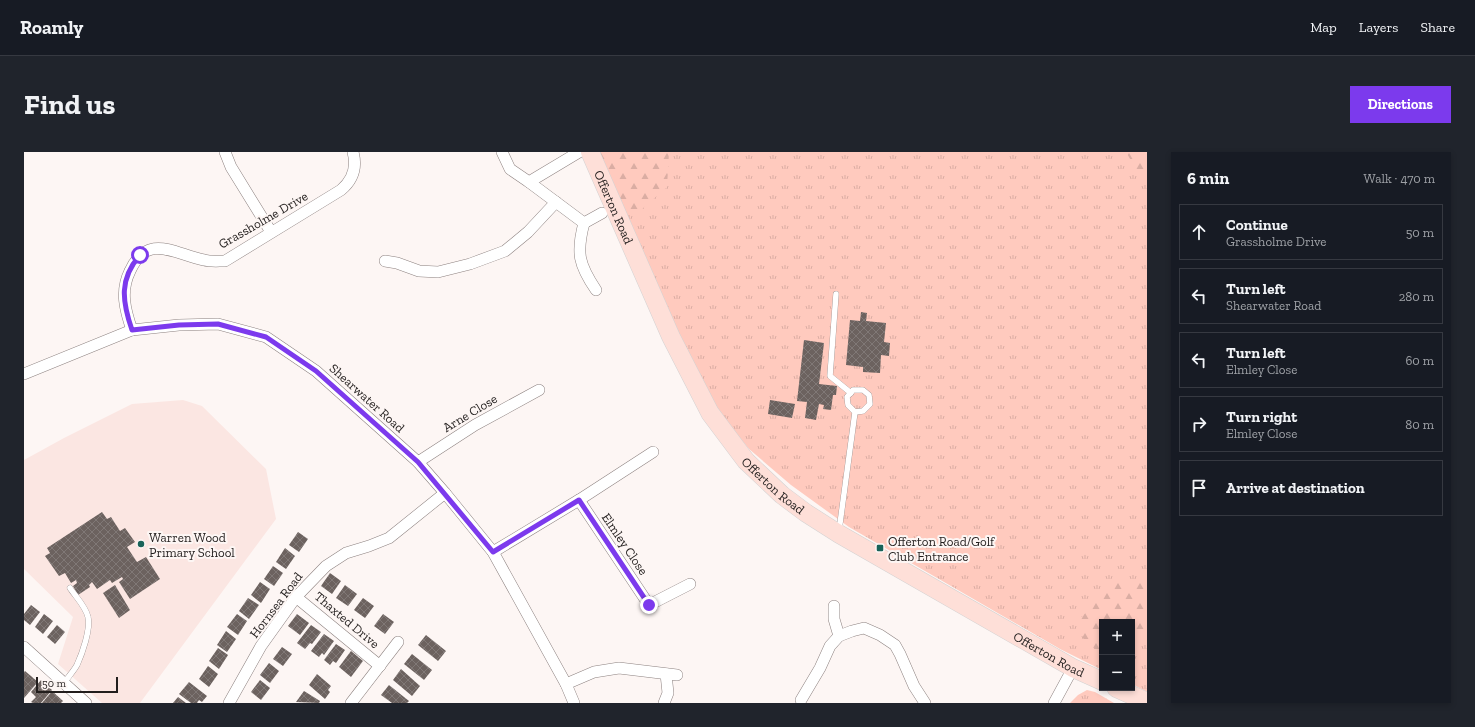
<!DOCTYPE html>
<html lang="en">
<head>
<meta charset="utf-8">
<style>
  body { margin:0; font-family:"Zilla Slab",serif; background:#20242c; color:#f1f3f6 }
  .controls { position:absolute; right:12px; bottom:12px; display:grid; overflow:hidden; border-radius:0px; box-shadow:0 2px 6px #0003 }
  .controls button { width:36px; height:36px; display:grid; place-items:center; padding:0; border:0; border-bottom:1px solid #363941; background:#171b24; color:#f1f3f6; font:20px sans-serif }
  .scale { position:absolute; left:12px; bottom:10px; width:82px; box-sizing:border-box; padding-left:4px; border:2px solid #221e1d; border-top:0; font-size:11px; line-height:14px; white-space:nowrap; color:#221e1d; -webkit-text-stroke:3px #fdf6f4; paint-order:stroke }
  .stop { position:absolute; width:12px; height:12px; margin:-9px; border:3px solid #7c3aed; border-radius:50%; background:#fff }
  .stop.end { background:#7c3aed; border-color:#fff; box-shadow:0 1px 4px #0008 }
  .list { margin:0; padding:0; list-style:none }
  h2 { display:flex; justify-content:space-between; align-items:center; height:52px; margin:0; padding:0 16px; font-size:17px }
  h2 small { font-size:13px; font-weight:400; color:#9ea1a6 }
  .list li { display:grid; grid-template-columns:26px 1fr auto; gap:12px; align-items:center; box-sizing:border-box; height:56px; margin:0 8px 8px; padding:0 8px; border:1px solid #363941; border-radius:0px }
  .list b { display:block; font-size:15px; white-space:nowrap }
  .list p { margin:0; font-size:13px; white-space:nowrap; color:#9ea1a6 }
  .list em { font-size:13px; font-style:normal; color:#9ea1a6 }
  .icon { flex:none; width:22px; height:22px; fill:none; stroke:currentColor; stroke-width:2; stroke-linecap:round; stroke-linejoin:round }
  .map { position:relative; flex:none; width:1123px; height:551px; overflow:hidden; border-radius:0px }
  header { display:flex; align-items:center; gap:24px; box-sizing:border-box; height:56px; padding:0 20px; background:#171b24; border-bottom:1px solid #363941 }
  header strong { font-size:19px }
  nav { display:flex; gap:22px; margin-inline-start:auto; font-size:14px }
  .intro { display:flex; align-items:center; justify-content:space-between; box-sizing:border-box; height:96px; padding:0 24px }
  h1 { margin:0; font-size:28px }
  .button { padding:10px 18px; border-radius:0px; background:#7c3aed; color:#fff; font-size:14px; font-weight:700 }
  main { display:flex; gap:24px; padding:0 24px }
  aside { flex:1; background:#171b24; border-radius:0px; box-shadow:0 2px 6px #0003 }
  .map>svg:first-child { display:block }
</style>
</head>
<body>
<header>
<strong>Roamly</strong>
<nav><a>Map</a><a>Layers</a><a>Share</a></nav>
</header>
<div class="intro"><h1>Find us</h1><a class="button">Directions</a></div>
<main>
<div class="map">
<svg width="1123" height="551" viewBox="0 0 1123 551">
  <defs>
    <pattern id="grass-tufts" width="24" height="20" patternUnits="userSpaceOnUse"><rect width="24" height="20" fill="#ffcabe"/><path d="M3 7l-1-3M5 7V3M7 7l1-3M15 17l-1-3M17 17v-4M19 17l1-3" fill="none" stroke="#daada3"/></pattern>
    <pattern id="forest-firs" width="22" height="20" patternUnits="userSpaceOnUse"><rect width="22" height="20" fill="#ffcabe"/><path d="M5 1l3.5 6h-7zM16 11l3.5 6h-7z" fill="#daada3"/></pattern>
    <pattern id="building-cross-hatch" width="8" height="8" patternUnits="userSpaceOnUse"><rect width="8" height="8" fill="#6c625f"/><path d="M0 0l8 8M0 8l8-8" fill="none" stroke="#807876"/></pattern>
  </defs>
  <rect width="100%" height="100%" fill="#fdf6f4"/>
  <polygon fill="#fbe6e2" points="159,248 178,254 242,317 252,367 116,551 78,551 34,512 49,465 0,417 0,308 40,286 108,252"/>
  <g fill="url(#grass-tufts)">
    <polygon points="574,0 1123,0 1123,540 1108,532 1108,470 1078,470 1078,518 1036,497 825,375 767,333 725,297 690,255 624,117"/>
    <polygon points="1063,538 1071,540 1090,551 1046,551 1054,543"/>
  </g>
  <g fill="url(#forest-firs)">
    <polygon points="574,0 645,0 643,35 617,58 599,58"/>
    <polygon points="1102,0 1123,0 1123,24 1112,17"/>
    <polygon points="1123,427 1123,486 1108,493 1108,470 1078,470 1078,502 1076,502 1059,486 1057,466 1072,448 1093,428"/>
  </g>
  <g fill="url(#building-cross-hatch)">
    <polygon points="837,160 843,161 842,169 862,171 860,190 866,191 865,204 857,203 856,221 839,220 839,215 822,213 826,168 836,169"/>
    <polygon points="780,188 800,191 795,232 813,234 812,243 809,243 807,258 799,257 800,253 795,252 792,268 781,266 783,250 773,249"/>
    <polygon points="746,248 771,252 768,266 744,262"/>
    <polygon points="78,360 83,367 87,365 96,379 101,376 111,390 103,395 113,410 122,405 136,427 106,447 95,430 99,427 98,425 88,431 86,428 73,437 68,430 65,433 66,435 54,443 49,434 53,431 52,428 47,431 41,421 35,424 21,404 26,401 23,396"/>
    <polygon points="274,380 284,387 275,400 265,393"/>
    <polygon points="261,396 271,404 262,417 252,410"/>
    <polygon points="249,414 259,421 250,434 240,427"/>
    <polygon points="306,421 317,429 308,442 297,434"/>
    <polygon points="236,430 246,437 237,451 227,443"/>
    <polygon points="91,433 106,458 95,466 79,441"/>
    <polygon points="321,433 333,442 324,454 312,446"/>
    <polygon points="224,446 235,453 225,467 215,459"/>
    <polygon points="339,446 350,454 341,466 330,458"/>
    <polygon points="7,453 16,460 6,473 0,468 0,462"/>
    <polygon points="20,462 29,469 19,482 11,475"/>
    <polygon points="213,462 223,469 214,483 203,475"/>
    <polygon points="273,462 285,471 276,483 264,474"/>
    <polygon points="359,462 370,470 361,482 350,474"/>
    <polygon points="33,473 41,480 31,492 23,485"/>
    <polygon points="287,473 297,480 288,492 286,491 281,497 273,491"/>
    <polygon points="202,479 212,487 203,500 193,493"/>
    <polygon points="300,482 310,489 300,503 298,501 295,505 287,499"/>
    <polygon points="402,483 422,499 414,509 394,493"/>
    <polygon points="312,492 321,498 312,511 309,509 306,513 300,508"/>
    <polygon points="258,495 268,502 259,514 249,507"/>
    <polygon points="194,496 204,503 195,517 185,509"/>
    <polygon points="327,499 339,509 327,525 315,515"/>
    <polygon points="388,502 408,518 400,528 380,512"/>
    <polygon points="245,511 255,519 246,531 236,523"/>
    <polygon points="184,514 194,522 185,535 175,527"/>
    <polygon points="377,517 396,534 388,544 369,528"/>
    <polygon points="1,519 14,530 0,546 0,520"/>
    <polygon points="293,522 307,534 304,538 306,540 301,547 285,533"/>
    <polygon points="17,528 28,538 17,551 9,551 7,550 12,545 7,540"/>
    <polygon points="236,528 246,536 237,548 227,540"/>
    <polygon points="165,530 183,544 178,550 175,548 173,551 167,551 155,542"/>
    <polygon points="365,533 385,549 383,551 368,551 357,543"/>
    <polygon points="28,539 39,549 37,551 18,551"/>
    <polygon points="280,539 296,549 295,551 272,550"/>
    <polygon points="154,545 162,551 149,551"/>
  </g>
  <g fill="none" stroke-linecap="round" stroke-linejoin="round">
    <g stroke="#8d8280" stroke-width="6">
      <g id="service">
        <polyline points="812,142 806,224 827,241"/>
        <polyline points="815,379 831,260 824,253 823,245 829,238 839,238 845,243 846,252 839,259 831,260"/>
        <path d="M40 531C44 525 49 520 53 513 58 502 67 477 64 465 62 455 52 445 46 436"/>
      </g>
    </g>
    <g stroke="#8d8280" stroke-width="12">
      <g id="minor">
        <polyline points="201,0 207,15 247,80"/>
        <polyline points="478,0 486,17 505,30 555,0"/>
        <polyline points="505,30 560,71 578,61"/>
        <path d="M560 71C552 101 555 113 572 138"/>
        <polyline points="361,109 373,111 395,119 414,120 446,112 481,99 504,80 532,50"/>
        <path d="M108 178C101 158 96 139 106 119 124 80 150 102 180 108 187 110 194 109 201 109L317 38C329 28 333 15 329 0"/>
        <polyline points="0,222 108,178 155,173 194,172 242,185 292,219 394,310 421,341 469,400 542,532 550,551"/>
        <polyline points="394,310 451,273 515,238"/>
        <polyline points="555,348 625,453 666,432"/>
        <polyline points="469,400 555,348 629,300"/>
        <polyline points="272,445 356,514"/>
        <polyline points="810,454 810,467 815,484"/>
        <polyline points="0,495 62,551"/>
        <polyline points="542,532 570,520 595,516 653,523"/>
        <polyline points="777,548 796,516 806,494 815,484 828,479 840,476 856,483 871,493 876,502 890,534 901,551"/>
        <polyline points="205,551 237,494 272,445 302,414 322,401 345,394 365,386 421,341"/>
        <polyline points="327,551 374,490"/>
        <polyline points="640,551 644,541 642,522"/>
        <polyline points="1030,551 1049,516"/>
      </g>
    </g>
    <g stroke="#d3d2d2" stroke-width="19">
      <g id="primary">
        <path id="s1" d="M566 0 647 185 686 261 722 309 758 343 782 361 815 382 1049 516 1078 529"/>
        <polyline points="1092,536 1123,550"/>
      </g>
    </g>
    <use href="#service" stroke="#fff" stroke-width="5.5"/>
    <use href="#minor" stroke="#fff" stroke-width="11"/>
    <use href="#primary" stroke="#fedfd8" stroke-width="18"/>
  </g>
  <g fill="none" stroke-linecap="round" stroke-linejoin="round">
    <path stroke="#7c3aed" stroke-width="5" d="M116 103C95 127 98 149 108 178L155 173 194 172 242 185 292 219 394 310 469 400 555 348 625 453"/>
  </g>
  <g fill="#196359" stroke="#fdf6f4" stroke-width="1.5">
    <circle cx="117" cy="392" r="4"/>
    <rect x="852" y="392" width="8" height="8" rx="2"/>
  </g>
  <g text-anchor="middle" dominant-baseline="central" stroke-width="4" stroke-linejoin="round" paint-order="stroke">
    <g font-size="13" fill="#221e1d" stroke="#fdf6f4">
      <text stroke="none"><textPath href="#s1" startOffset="60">Offerton Road</textPath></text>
      <text transform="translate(239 68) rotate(-30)">Grassholme Drive</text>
      <text transform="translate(343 246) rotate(42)">Shearwater Road</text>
      <text transform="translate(446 261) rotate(-31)">Arne Close</text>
      <text stroke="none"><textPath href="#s1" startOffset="384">Offerton Road</textPath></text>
      <text transform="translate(601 392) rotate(56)">Elmley Close</text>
      <text transform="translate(252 453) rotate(-53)">Hornsea Road</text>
      <text transform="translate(323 468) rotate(40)">Thaxted Drive</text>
      <text stroke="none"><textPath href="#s1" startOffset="708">Offerton Road</textPath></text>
    </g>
    <g font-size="13" fill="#221e1d" stroke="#fdf6f4" text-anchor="start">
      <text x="125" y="385">Warren Wood<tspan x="125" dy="15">Primary School</tspan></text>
      <text x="864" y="389">Offerton Road/Golf<tspan x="864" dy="15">Club Entrance</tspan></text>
    </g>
  </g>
</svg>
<div class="controls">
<button>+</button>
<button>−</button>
</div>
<div class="scale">50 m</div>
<div class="stop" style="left:116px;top:103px"></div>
<div class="stop end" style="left:625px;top:453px"></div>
</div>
<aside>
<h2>6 min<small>Walk · 470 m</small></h2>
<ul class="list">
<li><svg class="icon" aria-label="ahead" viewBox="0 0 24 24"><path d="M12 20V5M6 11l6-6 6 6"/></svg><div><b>Continue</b><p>Grassholme Drive</p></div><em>50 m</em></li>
<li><svg class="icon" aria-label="left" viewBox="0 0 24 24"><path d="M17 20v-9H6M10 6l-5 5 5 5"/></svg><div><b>Turn left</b><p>Shearwater Road</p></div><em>280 m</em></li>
<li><svg class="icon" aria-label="left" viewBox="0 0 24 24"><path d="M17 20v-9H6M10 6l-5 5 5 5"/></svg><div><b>Turn left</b><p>Elmley Close</p></div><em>60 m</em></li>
<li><svg class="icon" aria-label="right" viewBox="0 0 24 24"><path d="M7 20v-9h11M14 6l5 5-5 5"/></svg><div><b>Turn right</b><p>Elmley Close</p></div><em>80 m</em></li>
<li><svg class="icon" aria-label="arrive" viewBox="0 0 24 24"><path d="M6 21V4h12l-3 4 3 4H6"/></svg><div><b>Arrive at destination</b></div></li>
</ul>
</aside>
</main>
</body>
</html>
